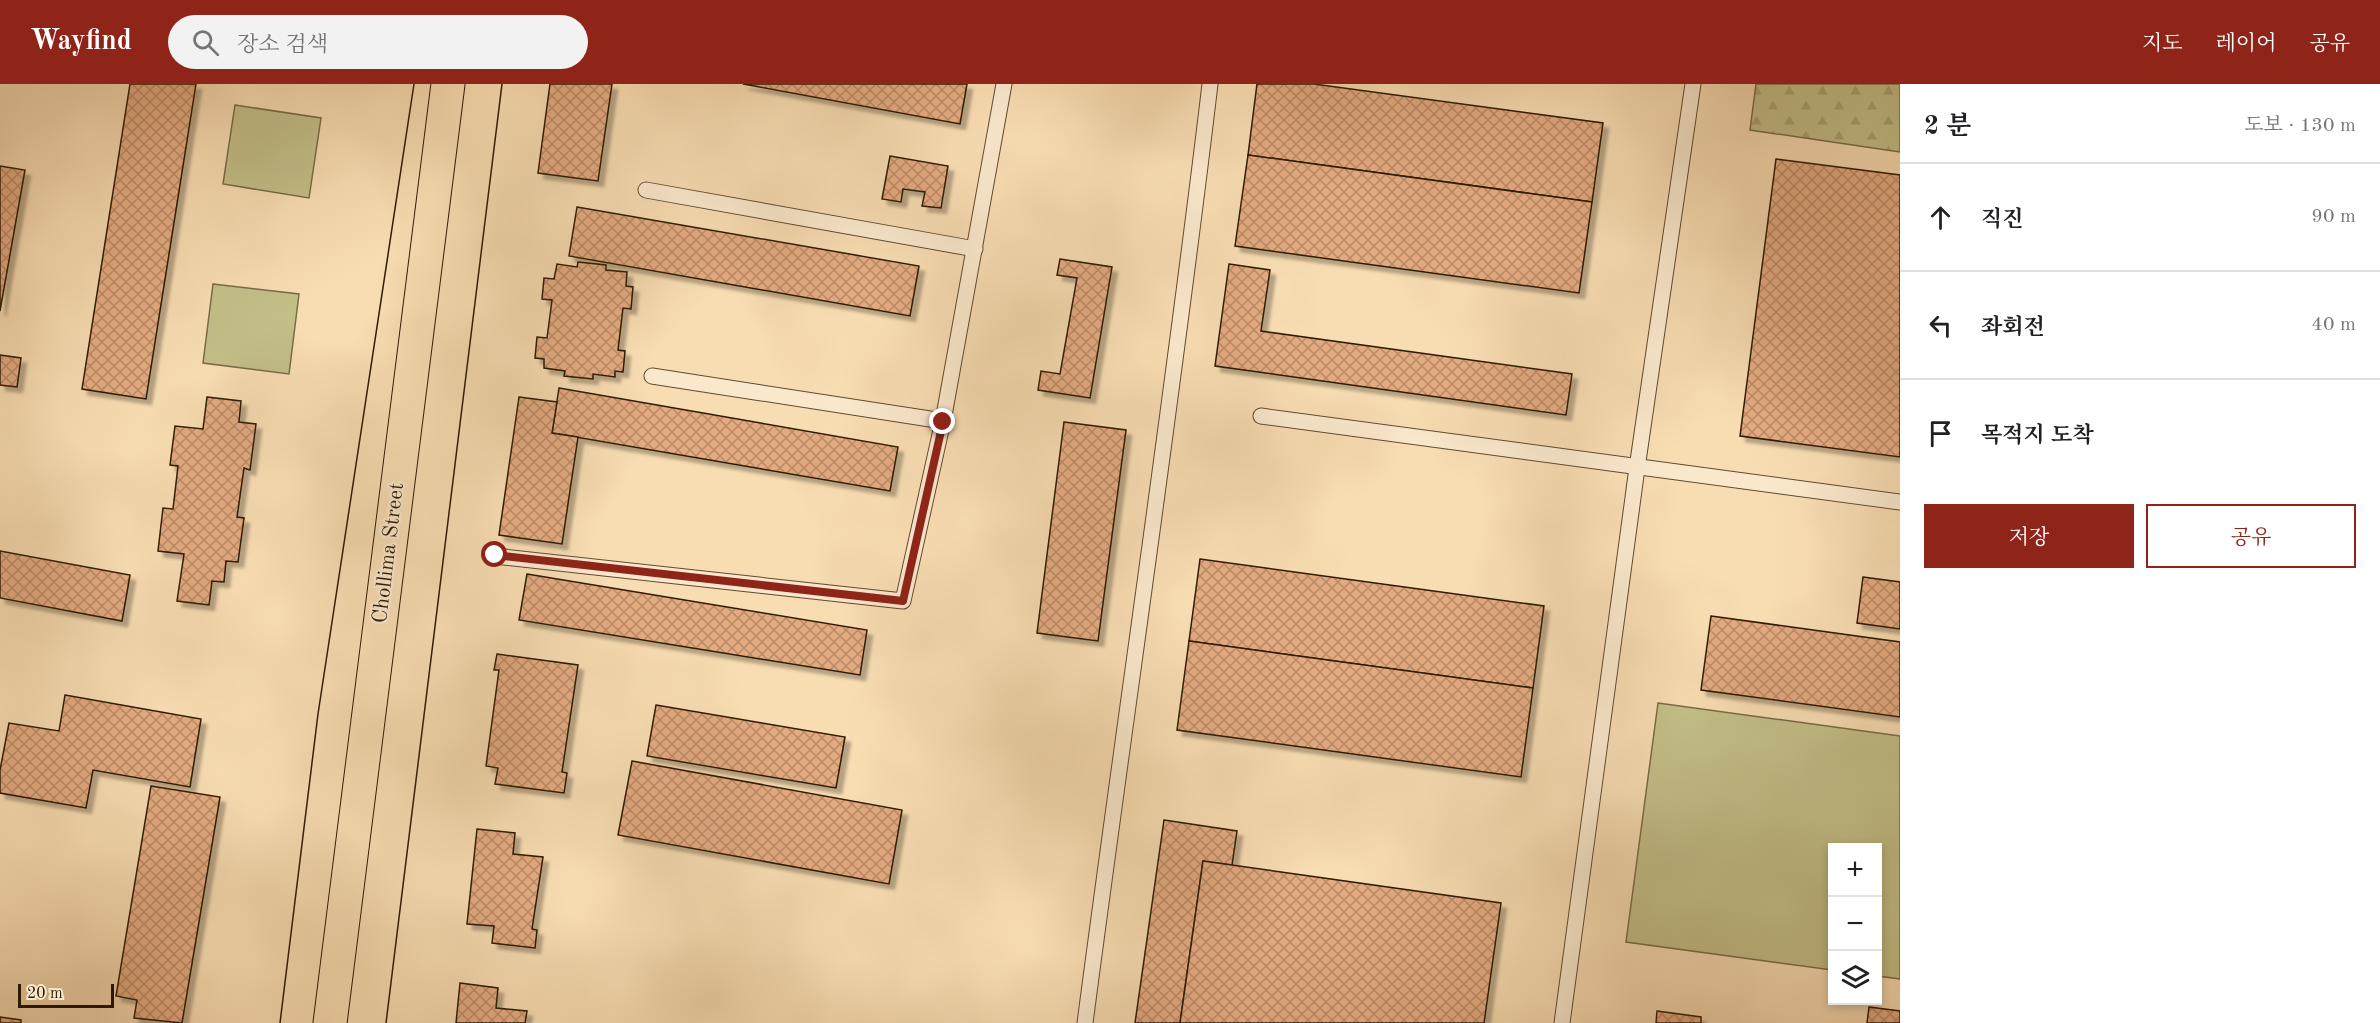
<!DOCTYPE html>
<html lang="ko">
<head>
<meta charset="utf-8">
<style>
  body { margin:0; font-family:"Old Standard TT","Noto Serif KR",serif; background:#f2f2f2; color:#202124 }
  .controls { position:absolute; right:18px; bottom:18px; display:grid; overflow:hidden; border-radius:0px; box-shadow:0 3px 9px #0003 }
  .controls button { width:54px; height:54px; display:grid; place-items:center; padding:0; border:0; border-bottom:2px solid #e0e0e0; background:#fff; color:#202124; font:30px sans-serif }
  .scale { position:absolute; left:18px; bottom:15px; width:96px; box-sizing:border-box; padding-left:6px; border:3px solid #2e1a03; border-top:0; font-size:16px; line-height:21px; white-space:nowrap; color:#2e1a03; -webkit-text-stroke:4px #fae8cd; paint-order:stroke }
  .stop { position:absolute; width:18px; height:18px; margin:-14px; border:4px solid #8f2418; border-radius:50%; background:#fff }
  .stop.end { background:#8f2418; border-color:#fff; box-shadow:0 2px 6px #0008 }
  .list { margin:0; padding:0; list-style:none }
  h2 { display:flex; justify-content:space-between; align-items:center; height:78px; margin:0; padding:0 24px; font-size:26px }
  h2 small { font-size:20px; font-weight:400; color:#757577 }
  .list li { display:grid; grid-template-columns:39px 1fr auto; gap:18px; align-items:center; box-sizing:border-box; height:108px; padding:0 24px; border-top:2px solid #e0e0e0 }
  .list b { display:block; font-size:22px; white-space:nowrap }
  .list em { font-size:20px; font-style:normal; color:#757577 }
  .actions { display:flex; gap:12px; padding:18px 24px }
  .actions a { flex:1; padding:14px 0; border:2px solid #8f2418; border-radius:0px; text-align:center; font-size:21px; color:#8f2418 }
  .actions .main { background:#8f2418; color:#fff }
  .icon { flex:none; width:33px; height:33px; fill:none; stroke:currentColor; stroke-width:2; stroke-linecap:round; stroke-linejoin:round }
  .map { position:relative; flex:none; width:1900px; height:939px; overflow:hidden }
  header { display:flex; align-items:center; gap:36px; box-sizing:border-box; height:84px; padding:0 30px; background:#8f2418; color:#fff }
  header strong { font-size:28px }
  nav { display:flex; gap:33px; margin-inline-start:auto; font-size:21px }
  .search { width:420px; height:54px; background:#f2f2f2; display:flex; align-items:center; gap:15px; box-sizing:border-box; padding:0 21px; border-radius:33px; color:#757577; font-size:22px }
  main { display:flex }
  aside { flex:1; background:#fff }
  .map>svg:first-child { display:block }
</style>
</head>
<body>
<header>
<strong>Wayfind</strong>
<div class="search"><svg class="icon" aria-label="search" viewBox="0 0 24 24"><circle cx="10" cy="10" r="6"/><path d="M15 15l6 6"/></svg>장소 검색</div>
<nav><a>지도</a><a>레이어</a><a>공유</a></nav>
</header>
<main>
<div class="map">
<svg width="1900" height="939" viewBox="0 0 1900 939">
  <defs>
    <pattern id="forest-firs" width="22" height="20" patternUnits="userSpaceOnUse" patternTransform="scale(1.5)"><rect width="22" height="20" fill="#c3bf88"/><path d="M5 1l3.5 6h-7zM16 11l3.5 6h-7z" fill="#a8a474"/></pattern>
    <pattern id="building-cross-hatch" width="8" height="8" patternUnits="userSpaceOnUse" patternTransform="scale(1.5)"><rect width="8" height="8" fill="#e4aa80"/><path d="M0 0l8 8M0 8l8-8" fill="none" stroke="#b98a67"/></pattern>
    <filter id="shadow"><feDropShadow dx="5.5" dy="5.5" stdDeviation="1.5" flood-color="#0004"/></filter>
  </defs>
  <rect width="100%" height="100%" fill="#f8dcb2"/>
  <filter id="stains"><feTurbulence type="fractalNoise" baseFrequency=".00333" numOctaves="4"/><feColorMatrix values="0 0 0 0 .2 0 0 0 0 .09 0 0 0 0 .02 0 0 0 .5 -.17"/></filter>
  <radialGradient id="worn" r=".72"><stop offset=".6" stop-color="#630" stop-opacity="0"/><stop offset="1" stop-color="#630" stop-opacity=".3"/></radialGradient>
  <g fill="#c3bf88" stroke="#786c46" stroke-width="1.5">
    <polygon points="235,21 321,34 309,114 223,100"/>
    <polygon points="213,200 299,210 289,290 203,279"/>
    <polygon points="1658,619 1900,652 1900,895 1878,892 1878,764 1832,764 1832,886 1626,858"/>
  </g>
  <polygon fill="url(#forest-firs)" stroke="#786c46" stroke-width="1.5" points="1756,0 1900,0 1900,68 1750,46"/>
  <g fill="url(#building-cross-hatch)" stroke="#2e1a03" stroke-width="1.5" filter="url(#shadow)">
    <polygon points="130,0 196,0 146,315 82,305"/>
    <polygon points="550,0 612,0 598,97 538,89"/>
    <polygon points="743,0 967,0 960,40"/>
    <polygon points="1257,0 1314,0 1603,39 1592,118 1248,71"/>
    <polygon points="1248,71 1592,118 1579,209 1235,162"/>
    <polygon points="890,72 948,82 941,124 922,122 925,108 903,105 901,118 882,115"/>
    <polygon points="1776,75 1900,91 1900,373 1740,352"/>
    <polygon points="0,82 25,86 0,227"/>
    <polygon points="577,123 919,182 910,232 569,172"/>
    <polygon points="1060,175 1112,183 1090,314 1038,306 1041,287 1060,290 1077,194 1057,191"/>
    <polygon points="578,178 606,181 606,186 627,188 626,202 633,203 631,225 623,224 618,266 625,267 623,288 615,287 615,293 593,290 593,295 564,292 565,287 544,284 544,275 535,274 537,253 547,254 552,216 542,215 544,194 554,195 557,180 577,183"/>
    <polygon points="1229,180 1270,186 1261,247 1572,290 1566,331 1215,282"/>
    <polygon points="0,271 21,274 17,303 0,301"/>
    <polygon points="559,304 898,363 890,407 552,349"/>
    <polygon points="207,313 241,317 239,338 256,340 250,386 244,384 237,433 244,434 238,478 226,477 224,498 212,497 209,521 177,517 184,470 158,467 163,424 173,425 178,382 170,381 175,342 203,345"/>
    <polygon points="519,313 557,318 552,349 578,353 562,460 499,451"/>
    <polygon points="1064,338 1126,346 1098,557 1037,549"/>
    <polygon points="0,467 130,491 122,537 0,514"/>
    <polygon points="1200,475 1544,522 1533,604 1189,557"/>
    <polygon points="527,490 867,546 860,591 519,536"/>
    <polygon points="1863,493 1900,498 1900,545 1857,539"/>
    <polygon points="1711,532 1900,558 1900,633 1701,606"/>
    <polygon points="1189,557 1533,604 1521,693 1177,646"/>
    <polygon points="497,570 578,581 562,688 567,689 564,709 495,700 498,684 486,682 499,586 494,586"/>
    <polygon points="65,611 201,635 190,703 93,686 86,724 0,709 0,686 9,639 59,647"/>
    <polygon points="656,621 845,653 836,704 647,672"/>
    <polygon points="632,677 902,726 889,800 618,751"/>
    <polygon points="151,702 220,713 182,939 134,934 137,916 116,912"/>
    <polygon points="1164,736 1237,747 1232,781 1203,777 1180,939 1135,939"/>
    <polygon points="477,745 515,749 513,770 543,773 532,845 537,846 535,864 492,859 494,842 467,840"/>
    <polygon points="1203,777 1501,819 1484,939 1180,939"/>
    <polygon points="460,899 498,904 496,924 527,927 525,939 456,939"/>
    <polygon points="1869,923 1900,927 1900,939 1867,939"/>
    <polygon points="1657,927 1701,933 1701,939 1656,939"/>
    <polygon points="0,933 21,936 21,939 0,939"/>
  </g>
  <g fill="none" stroke-linecap="round" stroke-linejoin="round">
    <g stroke="#604a2f" stroke-width="17">
      <g id="lane">
        <polyline points="646,106 975,165"/>
        <polyline points="652,292 943,337"/>
        <polyline points="1261,332 1900,418"/>
        <polyline points="495,472 903,517 943,337 1004,0"/>
        <path d="M1085 939C1126 626 1173 313 1210 0"/>
        <polyline points="1562,939 1637,384 1693,0"/>
      </g>
    </g>
    <g stroke="#2e1a03" stroke-width="35">
      <polyline id="highway" points="330,939 448,0"/>
    </g>
    <use href="#lane" stroke="#fae8cd" stroke-width="15"/>
    <use href="#highway" stroke="#f8dcb2" stroke-width="33"/>
    <g stroke="#2e1a03" stroke-width="1.5">
      <polyline points="280,939 318,630 414,0"/>
      <polyline points="386,939 502,0"/>
    </g>
  </g>
  <g fill="none" stroke-linecap="round" stroke-linejoin="round">
    <polyline stroke="#8f2418" stroke-width="8" points="495,471 903,517 943,338"/>
  </g>
  <g text-anchor="middle" dominant-baseline="central" stroke-width="4.5" stroke-linejoin="round" paint-order="stroke">
    <g font-size="21" fill="#2e1a03" stroke="#fae8cd">
      <text transform="translate(389 469) rotate(-83)">Chollima Street</text>
    </g>
  </g>
  <rect width="100%" height="100%" filter="url(#stains)"/>
  <rect width="100%" height="100%" fill="url(#worn)"/>
</svg>
<div class="controls">
<button>+</button>
<button>−</button>
<button><svg class="icon" aria-label="layers" viewBox="0 0 24 24"><path d="M12 4l9 5-9 5-9-5zM3 14l9 5 9-5"/></svg></button>
</div>
<div class="scale">20 m</div>
<div class="stop" style="left:495px;top:471px"></div>
<div class="stop end" style="left:943px;top:338px"></div>
</div>
<aside>
<h2>2 분<small>도보 · 130 m</small></h2>
<ul class="list">
<li><svg class="icon" aria-label="ahead" viewBox="0 0 24 24"><path d="M12 20V5M6 11l6-6 6 6"/></svg><div><b>직진</b></div><em>90 m</em></li>
<li><svg class="icon" aria-label="left" viewBox="0 0 24 24"><path d="M17 20v-9H6M10 6l-5 5 5 5"/></svg><div><b>좌회전</b></div><em>40 m</em></li>
<li><svg class="icon" aria-label="arrive" viewBox="0 0 24 24"><path d="M6 21V4h12l-3 4 3 4H6"/></svg><div><b>목적지 도착</b></div></li>
</ul>
<div class="actions"><a class="main">저장</a><a>공유</a></div>
</aside>
</main>
</body>
</html>
